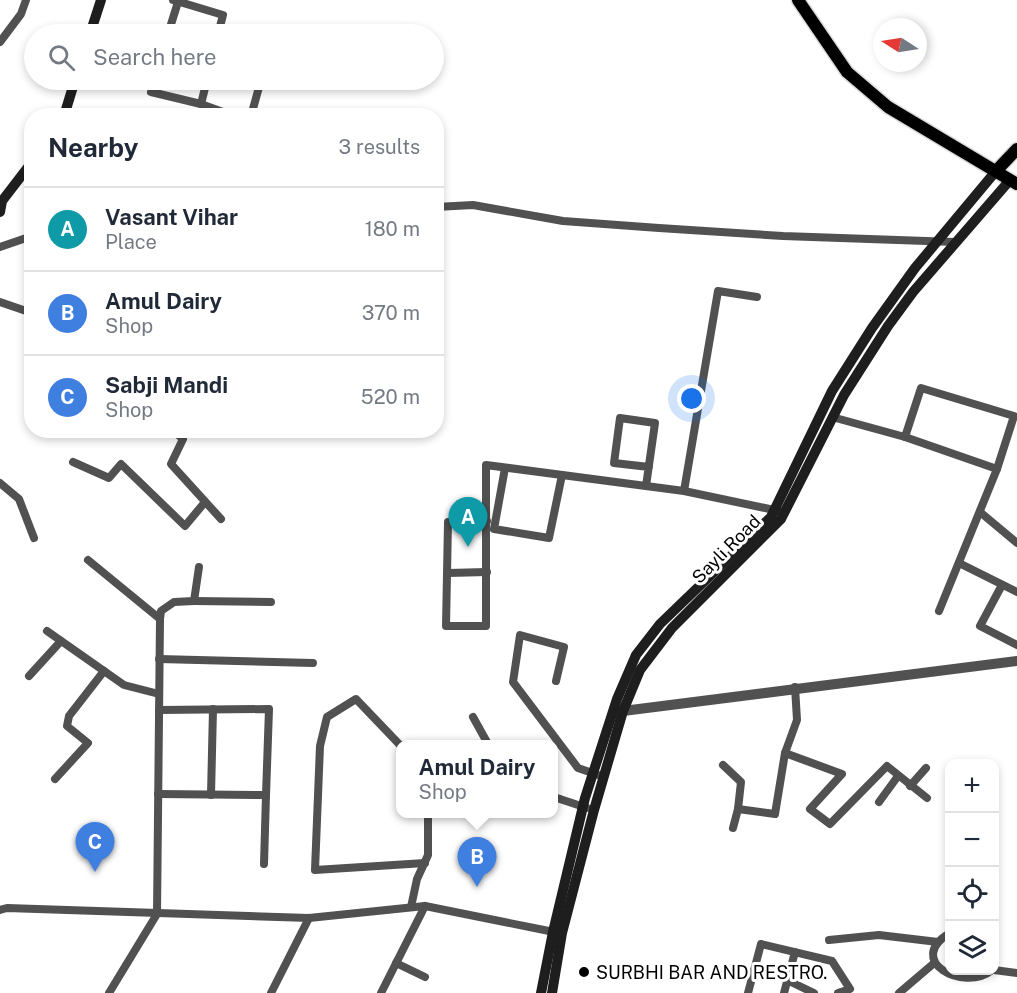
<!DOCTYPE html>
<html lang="en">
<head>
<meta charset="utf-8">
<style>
  body { margin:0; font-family:"Public Sans",sans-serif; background:#f6f6f7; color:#1f2937 }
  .controls { position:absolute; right:18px; bottom:18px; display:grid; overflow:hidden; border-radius:12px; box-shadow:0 3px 9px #0003 }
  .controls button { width:54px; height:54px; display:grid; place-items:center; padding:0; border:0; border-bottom:2px solid #e0e1e3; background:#fff; color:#1f2937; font:30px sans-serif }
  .compass { position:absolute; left:873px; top:18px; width:54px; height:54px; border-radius:50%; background:#fff; box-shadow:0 3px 9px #0003; rotate:282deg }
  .you { position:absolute; left:692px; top:399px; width:21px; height:21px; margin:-15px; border:4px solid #fff; border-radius:50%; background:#1a73e8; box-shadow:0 0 0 9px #1a73e833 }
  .badge { display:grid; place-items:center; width:39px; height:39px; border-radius:50%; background:#111827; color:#fff; font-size:20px; font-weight:700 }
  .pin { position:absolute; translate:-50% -50px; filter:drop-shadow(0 2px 3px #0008) }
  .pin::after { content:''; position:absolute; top:32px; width:21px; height:18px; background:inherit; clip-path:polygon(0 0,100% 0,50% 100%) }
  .popup { position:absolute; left:396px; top:740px; width:162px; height:78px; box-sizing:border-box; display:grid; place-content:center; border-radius:12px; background:#fff; filter:drop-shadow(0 2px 4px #0005); font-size:20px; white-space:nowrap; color:#747a83 }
  .popup b { font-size:22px; color:#1f2937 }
  .popup::after { content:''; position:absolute; left:50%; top:100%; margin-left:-12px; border:12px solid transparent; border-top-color:#fff }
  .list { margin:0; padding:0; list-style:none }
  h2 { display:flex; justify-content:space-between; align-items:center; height:78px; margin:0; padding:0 24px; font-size:26px }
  h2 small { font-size:20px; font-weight:400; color:#747a83 }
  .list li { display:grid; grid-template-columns:39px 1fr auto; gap:18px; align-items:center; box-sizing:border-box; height:84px; padding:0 24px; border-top:2px solid #e0e1e3 }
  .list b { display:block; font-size:22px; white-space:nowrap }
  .list p { margin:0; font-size:20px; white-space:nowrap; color:#747a83 }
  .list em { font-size:20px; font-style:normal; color:#747a83 }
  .icon { flex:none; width:33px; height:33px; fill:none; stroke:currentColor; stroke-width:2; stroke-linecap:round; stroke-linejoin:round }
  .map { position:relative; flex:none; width:1017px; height:993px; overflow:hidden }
  .search { position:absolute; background:#fff; box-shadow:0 3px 9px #0003; left:24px; top:24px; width:420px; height:66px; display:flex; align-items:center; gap:15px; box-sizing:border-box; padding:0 21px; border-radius:33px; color:#747a83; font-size:22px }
  .panel { position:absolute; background:#fff; box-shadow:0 3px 9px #0003; left:24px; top:108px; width:420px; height:330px; border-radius:24px }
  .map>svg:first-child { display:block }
</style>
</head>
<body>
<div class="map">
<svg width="1017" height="993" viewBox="0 0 1017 993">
  <rect width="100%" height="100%" fill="#fff"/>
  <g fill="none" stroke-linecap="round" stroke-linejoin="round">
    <g stroke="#dbdbdb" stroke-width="15">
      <g id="primary">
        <polyline points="798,0 847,72 888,107 1017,184"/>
        <polyline points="996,171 1017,149"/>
      </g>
    </g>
    <g stroke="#515151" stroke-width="8">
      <polyline points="173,0 223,15 218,34"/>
      <polyline points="168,34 178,2"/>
      <polyline points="0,42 21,14 26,0"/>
      <polyline points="155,80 151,92 201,104"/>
      <polyline points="207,80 201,104 234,116"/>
      <polyline points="251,116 261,80"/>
      <polyline points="436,207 473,205 563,221 659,228 783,236 955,242"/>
      <polyline points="0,247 32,236"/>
      <polyline points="0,302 32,313"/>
      <polyline points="832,417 905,437 997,469 939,611"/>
      <polyline points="172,430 183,439 171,464 221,519"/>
      <polyline points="905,437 921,388 1014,416 997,469"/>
      <polyline points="73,462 109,478 121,464 185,526 205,502"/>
      <polyline points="505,468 494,529 549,538 562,475"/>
      <polyline points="0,483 19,499 34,538"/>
      <polyline points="646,486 655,423 620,418 614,463 649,467"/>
      <polyline points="684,491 718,291 757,297"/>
      <polyline points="980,512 1017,543"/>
      <polyline points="487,521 448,522 446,626 486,626 486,465 684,491 779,511"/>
      <polyline points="88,560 160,619 157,914 109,993"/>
      <polyline points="959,563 1017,592"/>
      <polyline points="448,573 487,572"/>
      <polyline points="1002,585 980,626 1017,645"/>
      <polyline points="194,601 271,602"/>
      <polyline points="160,619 161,611 174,602 194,601 199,567"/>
      <polyline points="47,631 124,685 159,694"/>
      <polyline points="159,659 313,663"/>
      <polyline points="29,676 61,641"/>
      <polyline points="556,681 564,647 520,635 513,682 578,768 604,777"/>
      <polyline points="473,717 488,744"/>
      <polyline points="400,745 356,699 327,717 320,746 315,870 425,863"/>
      <polyline points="785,753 842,774 810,809 830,824 887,766 927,798"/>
      <polyline points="723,765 741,782 738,809"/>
      <polyline points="55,779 88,743 67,726 69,716 104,671"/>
      <polyline points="910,786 926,768"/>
      <polyline points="158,794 266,795 269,709 159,710"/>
      <polyline points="211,795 213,709"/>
      <polyline points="554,797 587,808"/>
      <polyline points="879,802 898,776"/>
      <polyline points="733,828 738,809 775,814 785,753 797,720 795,687"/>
      <polyline points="264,864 266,795"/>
      <polyline points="411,907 417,879 428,855 428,814"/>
      <polyline points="0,910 7,908 309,918 425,906 559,933"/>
      <path d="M950 933C904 960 963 993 992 970"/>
      <polyline points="829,940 879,935 938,942"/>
      <polyline points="396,963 425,977"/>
      <polyline points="994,970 1017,973"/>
      <polyline points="789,981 814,993"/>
      <polyline points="271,993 309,918"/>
      <polyline points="381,993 425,906"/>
      <polyline points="748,993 761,944 832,961 850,989 838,993"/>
      <polyline points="784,993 795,952"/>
      <polyline points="899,993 933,964"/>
    </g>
    <polyline stroke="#515151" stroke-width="10" points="623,711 1017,661"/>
    <g stroke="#1e1e1e" stroke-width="10">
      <polyline points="90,34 101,0"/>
      <polyline points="64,116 75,80"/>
      <polyline points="0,212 2,201 32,162"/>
      <polyline points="541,993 553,932 585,798 617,699 636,655 660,624 771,517 832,391 872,328 915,268 996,171"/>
      <polyline points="552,993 562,933 594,810 623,711 640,670 672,628 781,519 844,395 888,326 913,292 1010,180"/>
    </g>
    <use href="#primary" stroke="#000" stroke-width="12"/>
  </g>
  <circle fill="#000" stroke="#fff" stroke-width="2" cx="584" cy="972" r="6"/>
  <g text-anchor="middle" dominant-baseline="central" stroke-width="6" stroke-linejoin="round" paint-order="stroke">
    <g font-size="18" fill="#000" stroke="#fff">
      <text transform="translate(726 549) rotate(-45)">Sayli Road</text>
    </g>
    <g font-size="18" fill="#000" stroke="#fff" text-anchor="start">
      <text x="596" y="972">SURBHI BAR AND RESTRO.</text>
    </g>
  </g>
</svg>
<div class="controls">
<button>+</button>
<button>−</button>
<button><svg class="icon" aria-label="locate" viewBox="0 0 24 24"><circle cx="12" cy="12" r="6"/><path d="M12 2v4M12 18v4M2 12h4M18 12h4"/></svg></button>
<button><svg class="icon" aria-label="layers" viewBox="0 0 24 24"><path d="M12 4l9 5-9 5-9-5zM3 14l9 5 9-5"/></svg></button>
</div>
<svg class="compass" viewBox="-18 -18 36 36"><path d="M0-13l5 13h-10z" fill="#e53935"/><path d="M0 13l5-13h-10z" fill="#747a83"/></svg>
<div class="you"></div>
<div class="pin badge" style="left:468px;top:547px;background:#0f9aa8">A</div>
<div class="pin badge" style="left:477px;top:887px;background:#3f7fe0">B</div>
<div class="popup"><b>Amul Dairy</b>Shop</div>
<div class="pin badge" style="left:95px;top:872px;background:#3f7fe0">C</div>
<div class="search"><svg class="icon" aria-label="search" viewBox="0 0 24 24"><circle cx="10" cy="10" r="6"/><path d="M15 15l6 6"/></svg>Search here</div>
<section class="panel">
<h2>Nearby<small>3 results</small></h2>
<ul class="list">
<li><span class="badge" style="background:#0f9aa8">A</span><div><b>Vasant Vihar</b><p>Place</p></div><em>180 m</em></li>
<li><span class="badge" style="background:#3f7fe0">B</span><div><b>Amul Dairy</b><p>Shop</p></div><em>370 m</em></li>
<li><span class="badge" style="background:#3f7fe0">C</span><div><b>Sabji Mandi</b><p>Shop</p></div><em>520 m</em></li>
</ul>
</section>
</div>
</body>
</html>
